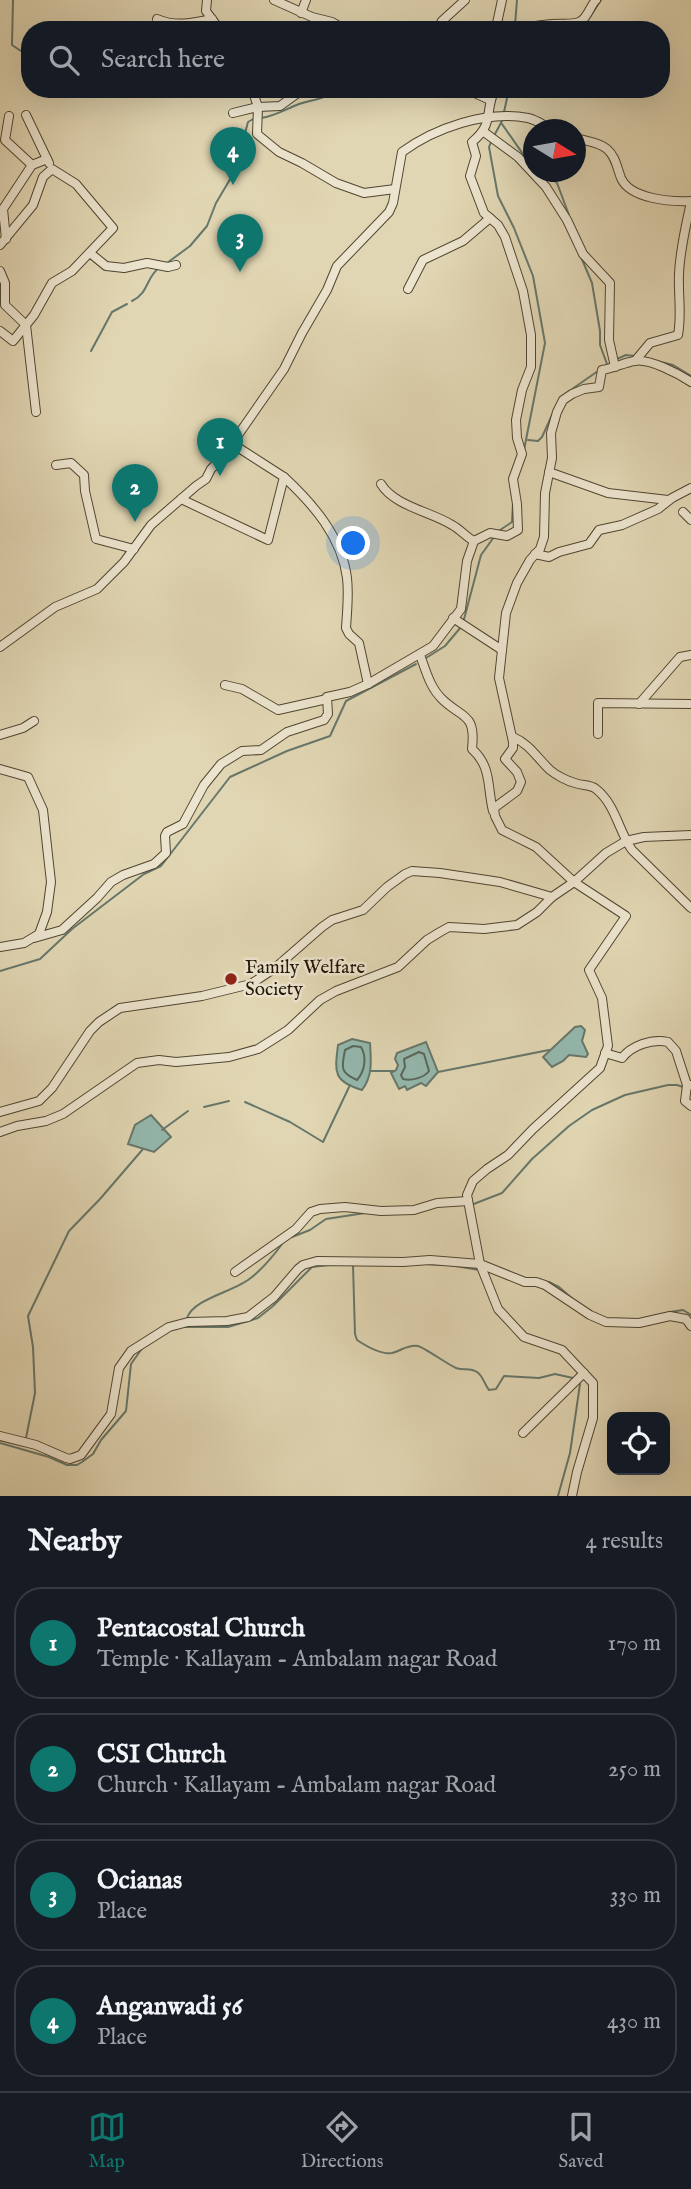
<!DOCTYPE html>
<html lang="en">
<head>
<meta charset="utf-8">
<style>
  body { margin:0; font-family:"IM FELL English",serif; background:#20242c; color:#f1f3f6 }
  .controls { position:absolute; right:21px; bottom:21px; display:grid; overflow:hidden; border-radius:14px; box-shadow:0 7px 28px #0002 }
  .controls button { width:63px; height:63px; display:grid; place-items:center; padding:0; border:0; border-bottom:2px solid #363941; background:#171b24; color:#f1f3f6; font:35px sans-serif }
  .compass { position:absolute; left:523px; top:119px; width:63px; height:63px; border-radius:50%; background:#171b24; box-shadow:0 7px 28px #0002; rotate:101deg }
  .you { position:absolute; left:354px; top:544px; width:24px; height:24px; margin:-18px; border:5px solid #fff; border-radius:50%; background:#1a73e8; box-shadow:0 0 0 10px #1a73e833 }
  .badge { display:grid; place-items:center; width:46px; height:46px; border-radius:50%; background:#0f766e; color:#fff; font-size:23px; font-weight:700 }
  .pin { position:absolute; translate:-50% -58px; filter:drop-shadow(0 2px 4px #0008) }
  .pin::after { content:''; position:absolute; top:37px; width:24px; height:21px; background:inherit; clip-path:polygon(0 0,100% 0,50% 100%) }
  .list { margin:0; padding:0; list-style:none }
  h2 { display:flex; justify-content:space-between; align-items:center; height:91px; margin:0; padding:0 28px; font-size:30px }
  h2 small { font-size:23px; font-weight:400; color:#9ea1a6 }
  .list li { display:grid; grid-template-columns:46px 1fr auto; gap:21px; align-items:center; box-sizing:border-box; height:112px; margin:0 14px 14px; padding:0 14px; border:2px solid #363941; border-radius:28px }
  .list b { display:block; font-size:26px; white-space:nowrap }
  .list p { margin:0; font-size:23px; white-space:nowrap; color:#9ea1a6 }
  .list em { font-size:23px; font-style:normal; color:#9ea1a6 }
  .icon { flex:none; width:38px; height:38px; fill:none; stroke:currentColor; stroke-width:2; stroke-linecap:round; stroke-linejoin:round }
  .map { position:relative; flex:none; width:691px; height:1496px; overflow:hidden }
  .search { position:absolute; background:#171b24; box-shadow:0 7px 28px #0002; left:21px; right:21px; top:21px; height:77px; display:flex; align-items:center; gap:18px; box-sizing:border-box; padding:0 24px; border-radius:28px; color:#9ea1a6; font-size:26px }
  .sheet { height:595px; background:#171b24 }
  nav { display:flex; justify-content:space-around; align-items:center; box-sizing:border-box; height:98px; border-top:2px solid #363941; background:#171b24; font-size:19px; color:#9ea1a6 }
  nav a { display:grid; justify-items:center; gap:4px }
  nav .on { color:#0f766e }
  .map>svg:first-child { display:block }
</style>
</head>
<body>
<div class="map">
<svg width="691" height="1496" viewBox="0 0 691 1496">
  <rect width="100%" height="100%" fill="#e1d6b3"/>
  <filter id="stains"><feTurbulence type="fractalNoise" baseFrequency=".00286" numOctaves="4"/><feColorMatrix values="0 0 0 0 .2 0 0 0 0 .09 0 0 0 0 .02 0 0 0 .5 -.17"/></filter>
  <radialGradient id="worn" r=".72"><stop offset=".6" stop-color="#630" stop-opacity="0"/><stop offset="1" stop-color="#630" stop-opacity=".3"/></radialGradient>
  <g fill="#94b9af" stroke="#66776b" stroke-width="2">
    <polygon points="581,1026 585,1030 582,1041 588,1054 586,1057 569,1055 563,1061 552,1067 543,1057 575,1027"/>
    <path d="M352 1039 370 1043C371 1060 373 1076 362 1090 332 1081 335 1071 338 1045Z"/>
    <polygon points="426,1042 438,1072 426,1086 421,1083 407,1090 405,1086 399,1089 391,1073 396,1070 398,1065 395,1059 397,1053"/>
    <polygon points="151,1115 171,1137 154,1152 128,1144 135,1125"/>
  </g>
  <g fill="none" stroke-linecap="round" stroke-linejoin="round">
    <g stroke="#5a675a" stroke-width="2">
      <path d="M353 1046 361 1047C367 1057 365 1071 357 1080 339 1072 342 1067 345 1050Z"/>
      <path d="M419 1052 424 1054 429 1071C424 1078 411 1081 403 1079L401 1075 405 1067 404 1059Z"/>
    </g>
    <g stroke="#66776b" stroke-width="2">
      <polyline points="13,0 12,45 30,57"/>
      <polyline points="588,20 601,0"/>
      <polyline points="515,25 517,0"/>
      <polyline points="504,112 509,89"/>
      <path d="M261 118C275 116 286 109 299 104 315 99 323 100 337 89"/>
      <polyline points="502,124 525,157 534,164"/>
      <polyline points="495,134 502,121"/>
      <polyline points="491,142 489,147 498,196 514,228 533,276 545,343 524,450"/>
      <polyline points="542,172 557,183 569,215"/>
      <polyline points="581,257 592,283 600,331 600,345 607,364"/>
      <polyline points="167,263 190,246 207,226 216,203 235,171 248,122 255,118"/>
      <path d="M132 301C149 293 146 277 159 268"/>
      <polyline points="91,351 112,312 127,304"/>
      <polyline points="617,359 626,355 635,356"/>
      <polyline points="657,361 673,365 691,376"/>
      <polyline points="565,394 598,371"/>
      <polyline points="528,440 538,441 542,437 557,404"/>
      <polyline points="497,532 512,522 513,503"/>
      <polyline points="463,623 481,555 494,537"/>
      <polyline points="426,658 445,646 461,627"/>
      <polyline points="0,971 40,959 72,929 144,874 161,866 230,777 287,751 330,736 346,701 416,664"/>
      <polyline points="371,1071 394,1071"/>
      <polyline points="438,1072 549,1050"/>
      <polyline points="245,1102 290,1122 323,1142 350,1085"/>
      <polyline points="204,1107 229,1101"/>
      <polyline points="162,1130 188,1111"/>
      <polyline points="471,1205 502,1193 532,1159 569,1126 592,1110 625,1095 668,1085 677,1085 683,1087"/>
      <polyline points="292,1237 310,1230 326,1219 365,1213"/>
      <polyline points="426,1264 441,1265"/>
      <path d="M334 1265H353L355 1334 357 1340C366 1346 381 1355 392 1353 401 1351 408 1344 418 1346 425 1348 447 1364 456 1368 464 1371 470 1367 477 1372 484 1377 484 1384 489 1390L496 1389 504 1376 539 1378 555 1374 573 1378"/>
      <polyline points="450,1265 479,1270"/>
      <polyline points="549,1282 559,1287 575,1301"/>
      <polyline points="670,1312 683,1310 691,1315"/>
      <path d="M187 1318C194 1298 235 1292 252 1277 263 1268 274 1255 282 1244"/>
      <polyline points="185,1327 228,1327 258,1318 273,1306 312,1267 329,1265"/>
      <polyline points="26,1438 35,1393 33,1347 28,1316 69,1231 100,1199 143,1149"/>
      <polyline points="0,1443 49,1457 67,1465 77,1465 82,1462 93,1454 101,1440 126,1411 131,1364 143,1347"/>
      <polyline points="558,1496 570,1453 580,1384"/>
    </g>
    <g stroke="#504531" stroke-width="10">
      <g id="minor">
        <polyline points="207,0 206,11 220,30"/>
        <polyline points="274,0 312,17 332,22 346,30"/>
        <polyline points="301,13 306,0"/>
        <path d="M157 19C175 27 194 23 212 19"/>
        <path d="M497 24C514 32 533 25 552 24 560 23 572 25 579 22 587 19 590 6 596 0"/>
        <polyline points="496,28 502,0"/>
        <polyline points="437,30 442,21 465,0"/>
        <polyline points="252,89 258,107 280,106 302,90 326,89"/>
        <polyline points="466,89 490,100"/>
        <polyline points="233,113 258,107 257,134 279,152 302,163 336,183 364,193 395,189"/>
        <polyline points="26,115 49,163"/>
        <polyline points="9,116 5,140 32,165"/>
        <polyline points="484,132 518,157 546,187 567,220 583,254 610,283 609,340 615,367"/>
        <path d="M576 138C585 141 599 142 607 149 616 157 617 168 621 178 630 199 671 202 691 201"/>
        <polyline points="6,239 3,209 32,165 47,159"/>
        <polyline points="0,245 33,205 43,177 52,169 76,184 113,228 72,271 52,283 34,315 13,341 0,331"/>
        <polyline points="90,253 106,266 124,268 147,263 168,267 176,265"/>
        <polyline points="0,271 5,283 5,305 26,325 36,412"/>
        <polyline points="408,289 423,260 463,241 490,218"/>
        <path d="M635 361 650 343 678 335C682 314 678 295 679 274 680 249 686 225 691 202"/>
        <polyline points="56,465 71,463 84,475 85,491 96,539 134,549"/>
        <polyline points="549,472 608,493 668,500"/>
        <path d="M284 477C313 504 342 537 347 578 349 594 347 612 346 628L349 634 359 643 368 684"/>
        <path d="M381 484C394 506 432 512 452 525 460 529 466 537 474 541"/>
        <polyline points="181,499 268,540 284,477 231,443"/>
        <polyline points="683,512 691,520"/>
        <polyline points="535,554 549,557 559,552 589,544 599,530 622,525 658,509 672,498 691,488"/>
        <polyline points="453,618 502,650"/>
        <path d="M0 647 55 607 97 589 124 562 151 525 196 486 206 479 211 469 222 458 284 369 302 333 327 290 337 266 389 212 393 203 402 152C435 128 486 110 528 118 537 120 545 126 553 130"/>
        <path d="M420 655C426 671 430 688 443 700 463 719 476 713 472 749 492 767 487 787 493 811"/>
        <polyline points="225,685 242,689 278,710 327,699"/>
        <polyline points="639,704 680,657 691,655"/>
        <polyline points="598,734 598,703 691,704"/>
        <polyline points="0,735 23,728 34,721"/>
        <path d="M513 737C530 744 537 758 550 770 556 775 567 781 575 783 582 786 590 784 596 789 616 805 618 830 632 850L691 908"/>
        <polyline points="0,769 28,777 43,810 51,882 47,912 39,934 24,943 0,947"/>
        <path d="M34 938 62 930 97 898 111 882 123 875 154 864 166 853 165 836 167 832 183 824 204 785 221 764 242 751 261 750 287 732 324 720 328 714 327 697 350 692 368 684 433 646 461 609 467 561 474 541 490 533 507 536 518 530 517 504 513 479 522 454 517 438 516 420 522 390 531 367V335L523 291 505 237 498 225 484 213 470 176 476 156 472 142C495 123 484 112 495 89"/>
        <path d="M605 1053 622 1058C631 1046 652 1038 668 1042L676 1051 687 1085H691"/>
        <polyline points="687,1085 685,1101 691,1106"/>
        <polyline points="0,1112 39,1101 52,1088 90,1031 99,1022 120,1008 202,996 251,984 275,968 322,927 332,920 363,910 387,887 405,874 412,871 440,873 500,882 552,897 574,882 606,853 626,841 644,837 691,835"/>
        <polyline points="0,1132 17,1126 46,1121 63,1114 137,1063 159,1060 176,1062 229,1057 258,1049 288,1030 320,1000 336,991 398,967 427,940 440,932 449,927 484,929 517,925 537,912 552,897"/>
        <polyline points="235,1272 296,1229 311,1212 320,1209 345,1207 381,1211 414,1210 437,1203 468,1201"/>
        <polyline points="523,1433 584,1373"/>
        <polyline points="0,1436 36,1445 66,1458 70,1459 81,1455 111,1414 119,1368 131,1351 169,1327 188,1322 227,1321 248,1317 274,1297 298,1269 303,1265 317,1261 403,1262 430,1260 480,1264 525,1282 536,1282 545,1285 590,1315 606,1322 639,1323 670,1316 686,1319 691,1326"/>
        <path d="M572 1496 577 1472 593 1418V1383L562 1350 524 1337 498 1309 480 1264 467 1195 473 1181 487 1169 508 1155 533 1129 600 1068 608 1046 602 998 589 970 626 916 574 882 536 847 502 830 495 816 494 808 517 791 521 782 517 772 505 759 513 748V742L499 678 506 613 517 583 530 560 540 549 544 537 545 493 552 458 551 433 557 412 563 400 572 394 584 389 599 387 602 370C613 368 624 363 634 361 649 358 679 374 691 382"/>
      </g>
    </g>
    <use href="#minor" stroke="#ece4ce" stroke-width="8"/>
  </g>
  <circle fill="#8f2418" stroke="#ece4ce" stroke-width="2.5" cx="231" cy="979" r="7"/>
  <g text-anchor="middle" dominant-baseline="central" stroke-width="5" stroke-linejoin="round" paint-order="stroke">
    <g font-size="19" fill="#201506" stroke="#ece4ce" text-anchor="start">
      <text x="245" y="968">Family Welfare<tspan x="245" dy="22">Society</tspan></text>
    </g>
  </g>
  <rect width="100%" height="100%" filter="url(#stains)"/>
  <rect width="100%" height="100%" fill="url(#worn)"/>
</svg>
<div class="controls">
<button><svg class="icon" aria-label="locate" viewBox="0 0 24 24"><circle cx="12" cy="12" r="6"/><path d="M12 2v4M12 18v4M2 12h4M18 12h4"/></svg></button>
</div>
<svg class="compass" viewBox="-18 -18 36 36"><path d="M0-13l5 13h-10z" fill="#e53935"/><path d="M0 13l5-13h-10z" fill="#9ea1a6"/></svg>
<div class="you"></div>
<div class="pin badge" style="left:220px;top:476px">1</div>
<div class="pin badge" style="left:135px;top:522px">2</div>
<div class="pin badge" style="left:240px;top:272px">3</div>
<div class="pin badge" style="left:233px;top:185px">4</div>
<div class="search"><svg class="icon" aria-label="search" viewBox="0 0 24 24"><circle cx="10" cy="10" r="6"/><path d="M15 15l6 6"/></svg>Search here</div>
</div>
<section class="sheet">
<h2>Nearby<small>4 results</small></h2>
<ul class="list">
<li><span class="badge">1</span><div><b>Pentacostal Church</b><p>Temple · Kallayam - Ambalam nagar Road</p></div><em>170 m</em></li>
<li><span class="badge">2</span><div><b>CSI Church</b><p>Church · Kallayam - Ambalam nagar Road</p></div><em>250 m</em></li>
<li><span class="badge">3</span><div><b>Ocianas</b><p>Place</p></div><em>330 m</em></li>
<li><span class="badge">4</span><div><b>Anganwadi 56</b><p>Place</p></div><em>430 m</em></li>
</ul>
</section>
<nav>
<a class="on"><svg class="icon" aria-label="map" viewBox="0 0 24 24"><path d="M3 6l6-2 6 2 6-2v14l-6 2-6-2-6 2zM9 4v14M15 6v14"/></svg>Map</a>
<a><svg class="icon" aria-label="directions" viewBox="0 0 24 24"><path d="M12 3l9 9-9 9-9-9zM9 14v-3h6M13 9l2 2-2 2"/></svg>Directions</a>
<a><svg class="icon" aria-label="saved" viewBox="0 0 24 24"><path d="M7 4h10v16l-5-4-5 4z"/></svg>Saved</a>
</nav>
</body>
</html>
